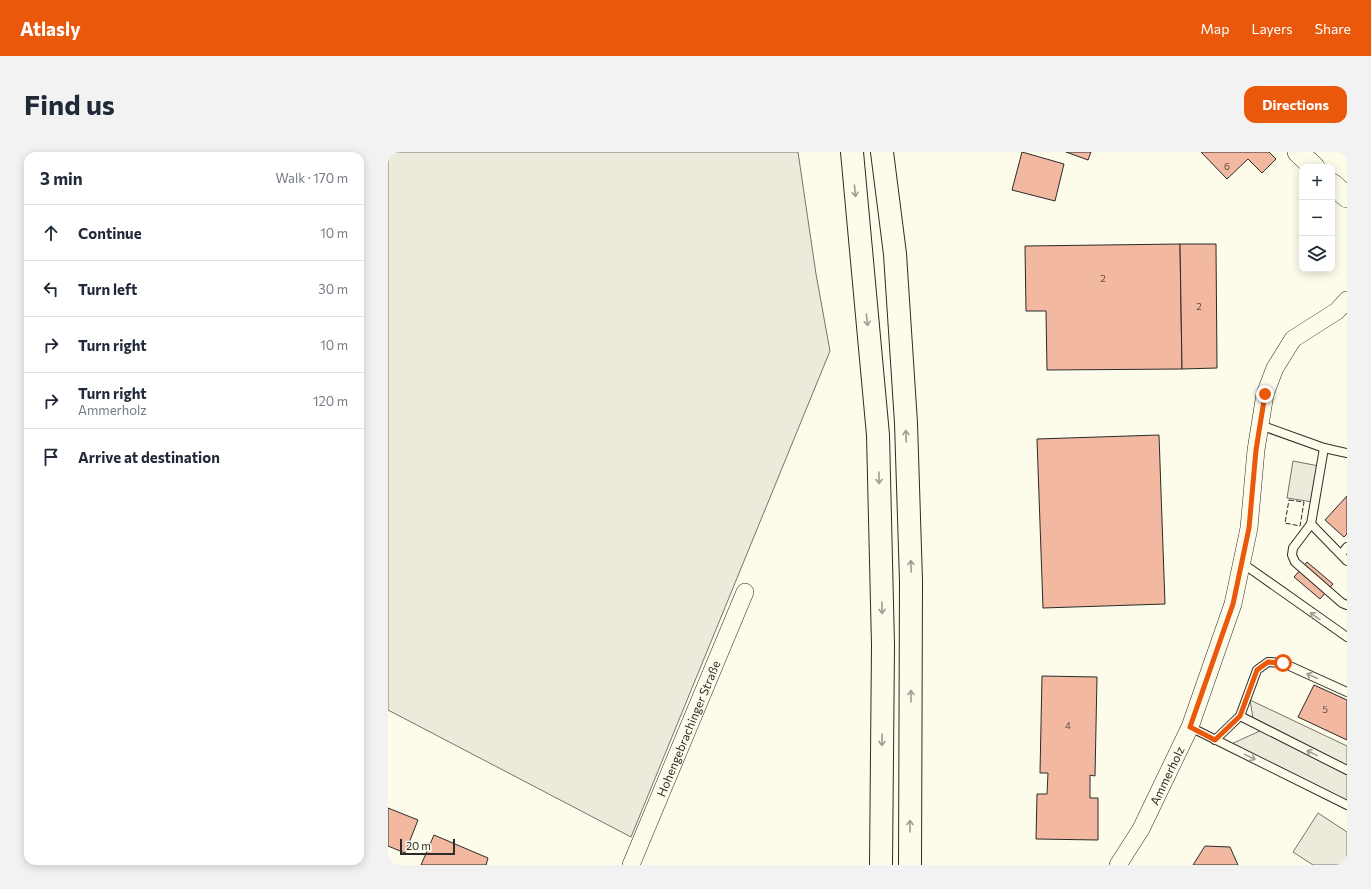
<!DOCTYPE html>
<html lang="en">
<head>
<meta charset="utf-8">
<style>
  body { margin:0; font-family:Commissioner,sans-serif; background:#f2f2f3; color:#1f2937 }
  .controls { position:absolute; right:12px; top:12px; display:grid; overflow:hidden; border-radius:8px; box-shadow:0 2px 10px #0003 }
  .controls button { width:36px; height:36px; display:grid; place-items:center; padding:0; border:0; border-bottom:1px solid #e0e1e3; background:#fff; color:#1f2937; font:20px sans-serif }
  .scale { position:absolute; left:12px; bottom:10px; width:55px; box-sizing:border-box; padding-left:4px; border:2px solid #2b2b2b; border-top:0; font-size:11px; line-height:14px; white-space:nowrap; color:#2b2b2b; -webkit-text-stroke:3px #fdfbea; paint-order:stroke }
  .stop { position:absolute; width:12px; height:12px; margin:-9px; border:3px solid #ea580c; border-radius:50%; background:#fff }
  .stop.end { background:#ea580c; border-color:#fff; box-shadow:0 1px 4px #0008 }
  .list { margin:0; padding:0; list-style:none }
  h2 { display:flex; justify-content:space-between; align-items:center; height:52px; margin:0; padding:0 16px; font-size:17px }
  h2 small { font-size:13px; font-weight:400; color:#747a83 }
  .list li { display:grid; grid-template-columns:26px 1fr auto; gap:12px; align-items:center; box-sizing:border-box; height:56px; padding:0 16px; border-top:1px solid #e0e1e3 }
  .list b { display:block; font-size:15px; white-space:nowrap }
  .list p { margin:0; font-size:13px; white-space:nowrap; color:#747a83 }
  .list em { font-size:13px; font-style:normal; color:#747a83 }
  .icon { flex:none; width:22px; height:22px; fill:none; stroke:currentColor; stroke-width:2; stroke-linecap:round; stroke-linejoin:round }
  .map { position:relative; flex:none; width:959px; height:713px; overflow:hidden; border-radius:12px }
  header { display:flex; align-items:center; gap:24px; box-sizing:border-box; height:56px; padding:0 20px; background:#ea580c; color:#fff }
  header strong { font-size:19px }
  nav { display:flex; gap:22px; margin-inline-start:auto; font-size:14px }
  .intro { display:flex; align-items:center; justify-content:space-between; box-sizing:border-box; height:96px; padding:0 24px }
  h1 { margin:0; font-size:28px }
  .button { padding:10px 18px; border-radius:12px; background:#ea580c; color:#fff; font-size:14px; font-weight:700 }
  main { display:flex; gap:24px; padding:0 24px }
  aside { flex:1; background:#fff; border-radius:12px; box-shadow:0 2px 10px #0003 }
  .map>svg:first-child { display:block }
</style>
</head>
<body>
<header>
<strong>Atlasly</strong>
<nav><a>Map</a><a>Layers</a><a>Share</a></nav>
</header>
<div class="intro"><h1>Find us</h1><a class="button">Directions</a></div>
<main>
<aside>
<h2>3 min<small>Walk · 170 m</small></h2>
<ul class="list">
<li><svg class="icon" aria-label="ahead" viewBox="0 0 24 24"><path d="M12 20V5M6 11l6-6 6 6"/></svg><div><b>Continue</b></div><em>10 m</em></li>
<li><svg class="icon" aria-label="left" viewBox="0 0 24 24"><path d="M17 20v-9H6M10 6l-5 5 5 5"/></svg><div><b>Turn left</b></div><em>30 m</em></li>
<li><svg class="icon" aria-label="right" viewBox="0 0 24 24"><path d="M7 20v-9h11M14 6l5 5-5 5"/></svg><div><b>Turn right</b></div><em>10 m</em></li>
<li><svg class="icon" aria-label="right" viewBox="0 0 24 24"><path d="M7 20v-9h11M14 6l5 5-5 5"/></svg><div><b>Turn right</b><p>Ammerholz</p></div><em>120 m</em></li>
<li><svg class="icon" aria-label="arrive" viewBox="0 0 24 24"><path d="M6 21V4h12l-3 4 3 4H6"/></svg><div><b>Arrive at destination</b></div></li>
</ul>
</aside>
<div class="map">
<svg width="959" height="713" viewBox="0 0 959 713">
  <rect width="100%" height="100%" fill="#fdfbea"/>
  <g fill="#ecebdb" stroke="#74746e">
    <polygon points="0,0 410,0 428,122 442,199 243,685 0,558"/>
    <polygon points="930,661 959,680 959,713 925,713 905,700"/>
  </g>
  <g fill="#eceadb" stroke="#74746e">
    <polygon points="905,309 931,314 925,350 899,346"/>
    <polygon points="862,548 959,594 959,653 839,594 876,577 866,572"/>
  </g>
  <g fill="#f2b8a0" stroke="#2b2b2b">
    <polygon points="634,0 676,12 667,49 624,38"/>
    <polygon points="678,0 703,0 700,8"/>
    <polygon points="813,0 881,0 888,7 874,21 860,7 839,27"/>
    <polygon points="792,92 794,217 659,218 658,159 638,159 637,94"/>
    <polygon points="792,92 828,92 829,216 794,217"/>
    <polygon points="771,283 777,452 655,456 649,287"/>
    <polygon points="959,344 959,382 956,385 937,368"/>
    <polygon points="919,410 945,432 932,447 906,425"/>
    <polygon points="654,524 709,525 707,624 702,623 702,646 710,646 710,688 648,687 649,642 659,642 660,621 652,621"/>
    <polygon points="926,533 959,548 959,588 910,565"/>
    <polygon points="0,656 30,668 17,701 0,694"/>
    <polygon points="46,683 100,706 98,713 33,713"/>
    <polygon points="817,694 842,695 850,713 805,713"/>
  </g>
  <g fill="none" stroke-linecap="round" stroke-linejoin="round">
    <g stroke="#2b2b2b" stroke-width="10">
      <g id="service">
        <polyline points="872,273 936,296 959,301"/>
        <polyline points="936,296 923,372 905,396 904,403 907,410 954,451 959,453"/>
        <polyline points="923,372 959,409"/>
        <polyline points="953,402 959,395"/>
        <polyline points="854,411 959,485"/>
        <polyline points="852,564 869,518 880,510 895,511 959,540"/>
        <polyline points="802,575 959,653"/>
        <polyline points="827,588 852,564 959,618"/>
      </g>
    </g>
    <g stroke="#2b2b2b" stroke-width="18">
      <g id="minor">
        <path id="s1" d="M243 713 357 440"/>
        <path id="s2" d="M730 713 753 677 802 575 845 452 861 376 868 298 877 242 887 216 905 187 949 159 959 148"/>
      </g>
    </g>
    <g stroke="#2b2b2b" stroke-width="22">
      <g id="tertiary">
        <polyline points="910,0 926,15"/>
        <polyline points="944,32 959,45"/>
      </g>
    </g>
    <g stroke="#2b2b2b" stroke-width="24">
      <g id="motorway">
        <polyline points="464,0 490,283 495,493 493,713"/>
        <polyline points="494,0 507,102 518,271 523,429 522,713"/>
      </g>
    </g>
    <use href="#service" stroke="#fdfbea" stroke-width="8"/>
    <use href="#minor" stroke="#fdfbea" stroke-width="17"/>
    <use href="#tertiary" stroke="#fdfbea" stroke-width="21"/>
    <use href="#motorway" stroke="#fdfbea" stroke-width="22"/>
    <polygon stroke="#2b2b2b" stroke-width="1" stroke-dasharray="5 2" stroke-linecap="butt" points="901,348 916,350 912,374 897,371"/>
  </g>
  <defs><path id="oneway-shaft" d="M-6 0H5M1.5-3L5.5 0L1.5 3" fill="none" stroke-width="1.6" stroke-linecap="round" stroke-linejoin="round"/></defs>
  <g stroke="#9e9d94">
    <use href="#oneway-shaft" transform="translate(467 39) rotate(85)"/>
    <use href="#oneway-shaft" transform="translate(479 168) rotate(84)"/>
    <use href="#oneway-shaft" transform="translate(518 284) rotate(-92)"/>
    <use href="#oneway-shaft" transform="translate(491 326) rotate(89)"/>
    <use href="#oneway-shaft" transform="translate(523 414) rotate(-92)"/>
    <use href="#oneway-shaft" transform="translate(494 456) rotate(89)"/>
    <use href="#oneway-shaft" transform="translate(927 464) rotate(-144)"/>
    <use href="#oneway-shaft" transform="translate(924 524) rotate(-155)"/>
    <use href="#oneway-shaft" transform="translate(523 544) rotate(-90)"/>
    <use href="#oneway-shaft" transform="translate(494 588) rotate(91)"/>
    <use href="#oneway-shaft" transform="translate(924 601) rotate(-154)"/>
    <use href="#oneway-shaft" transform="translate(862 605) rotate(26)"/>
    <use href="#oneway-shaft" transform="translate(522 674) rotate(-90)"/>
  </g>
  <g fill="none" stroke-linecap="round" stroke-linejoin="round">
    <polyline stroke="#ea580c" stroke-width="5" points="877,242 868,298 861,376 845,452 802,575 827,588 852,564 869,518 880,510 895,511"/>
  </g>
  <g text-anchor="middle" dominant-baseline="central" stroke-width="3" stroke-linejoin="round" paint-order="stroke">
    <g font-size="10" fill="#5d4e48">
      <text x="839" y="14">6</text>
      <text x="715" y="126">2</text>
      <text x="811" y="154">2</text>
      <text x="937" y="557">5</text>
      <text x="680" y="573">4</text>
    </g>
    <g font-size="12" fill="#2b2b2b" stroke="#fdfbea">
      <text stroke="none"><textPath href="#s1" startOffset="148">Hohengebrachinger Straße</textPath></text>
      <text stroke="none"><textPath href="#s2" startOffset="102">Ammerholz</textPath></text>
    </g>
  </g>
</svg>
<div class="controls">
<button>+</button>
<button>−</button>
<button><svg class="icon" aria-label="layers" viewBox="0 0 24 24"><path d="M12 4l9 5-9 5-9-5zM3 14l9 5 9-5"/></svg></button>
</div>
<div class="scale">20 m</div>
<div class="stop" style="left:895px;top:511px"></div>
<div class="stop end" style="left:877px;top:242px"></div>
</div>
</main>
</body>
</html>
